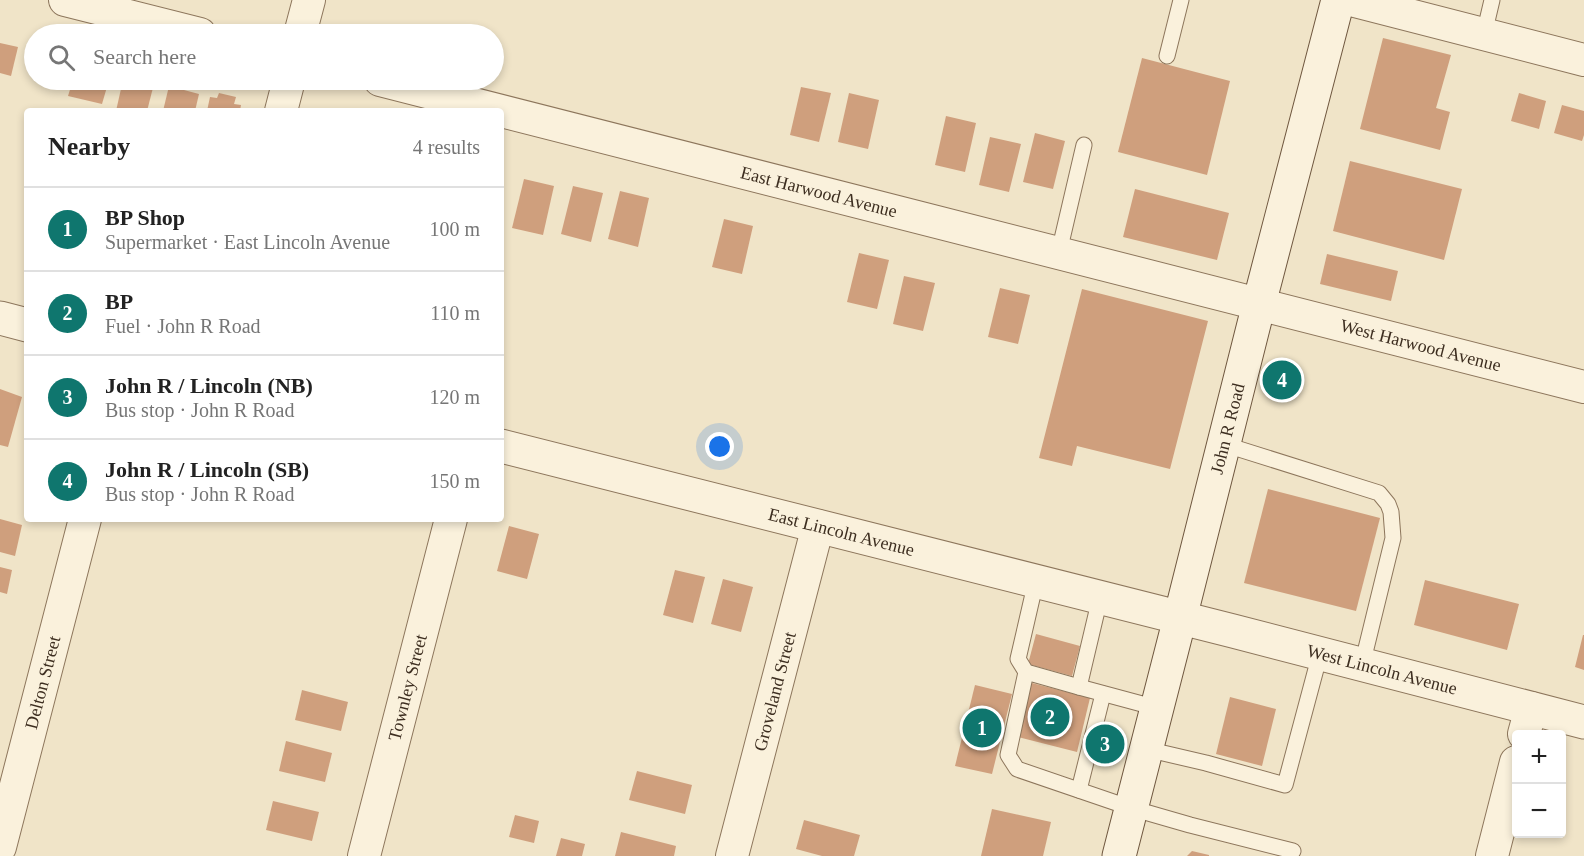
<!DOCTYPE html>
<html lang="en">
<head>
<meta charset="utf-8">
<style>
  body { margin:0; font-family:Georgia,serif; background:#f6f6f6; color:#222 }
  .controls { position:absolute; right:18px; bottom:18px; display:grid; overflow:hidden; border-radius:6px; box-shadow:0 3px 9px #0003 }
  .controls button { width:54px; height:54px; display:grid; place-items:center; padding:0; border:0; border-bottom:2px solid #e0e0e0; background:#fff; color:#222; font:30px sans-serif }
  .you { position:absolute; left:720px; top:447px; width:21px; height:21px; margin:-15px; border:4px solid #fff; border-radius:50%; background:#1a73e8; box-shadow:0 0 0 9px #1a73e833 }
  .badge { display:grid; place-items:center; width:39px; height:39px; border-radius:50%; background:#0f766e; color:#fff; font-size:20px; font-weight:700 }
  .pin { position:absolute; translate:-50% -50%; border:3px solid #fff; box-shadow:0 2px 6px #0006 }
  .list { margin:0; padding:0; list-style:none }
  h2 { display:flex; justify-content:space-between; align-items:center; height:78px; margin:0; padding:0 24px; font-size:26px }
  h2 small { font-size:20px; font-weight:400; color:#767676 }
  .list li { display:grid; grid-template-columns:39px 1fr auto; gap:18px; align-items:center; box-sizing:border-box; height:84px; padding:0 24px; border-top:2px solid #e0e0e0 }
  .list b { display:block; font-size:22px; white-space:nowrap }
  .list p { margin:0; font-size:20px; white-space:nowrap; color:#767676 }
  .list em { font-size:20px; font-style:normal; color:#767676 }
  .icon { flex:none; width:33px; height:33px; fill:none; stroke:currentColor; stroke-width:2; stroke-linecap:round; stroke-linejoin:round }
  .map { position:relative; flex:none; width:1584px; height:856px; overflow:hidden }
  .search { position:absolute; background:#fff; box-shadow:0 3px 9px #0003; left:24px; top:24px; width:480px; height:66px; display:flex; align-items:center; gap:15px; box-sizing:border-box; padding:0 21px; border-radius:33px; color:#767676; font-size:22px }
  .panel { position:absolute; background:#fff; box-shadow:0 3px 9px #0003; left:24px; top:108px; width:480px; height:414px; border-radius:6px }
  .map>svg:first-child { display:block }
</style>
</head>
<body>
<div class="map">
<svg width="1584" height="856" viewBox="0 0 1584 856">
  <rect width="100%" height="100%" fill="#f0e4c8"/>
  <g fill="#cf9f7d">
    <polygon points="1383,38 1451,55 1436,108 1450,112 1440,150 1360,129"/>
    <polygon points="0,43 18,47 11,76 0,73"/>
    <polygon points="1142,58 1230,81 1207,175 1118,152"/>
    <polygon points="73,80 109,80 102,104 68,96"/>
    <polygon points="123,80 155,80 147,111 116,111"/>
    <polygon points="169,86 199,94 195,111 163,111"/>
    <polygon points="801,87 831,93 819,142 790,135"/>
    <polygon points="219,93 236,97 234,104 241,105 240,111 207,111 210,97 217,98"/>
    <polygon points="849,93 879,100 868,149 838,142"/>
    <polygon points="1519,93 1546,101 1539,129 1511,121"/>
    <polygon points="1562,105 1584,111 1584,135 1582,141 1554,133"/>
    <polygon points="946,116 976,123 965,172 935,165"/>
    <polygon points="1035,133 1065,141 1053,189 1023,182"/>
    <polygon points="990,137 1021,144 1009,192 979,185"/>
    <polygon points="1350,161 1462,189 1444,260 1333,231"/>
    <polygon points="524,179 554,186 543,235 512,228"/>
    <polygon points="573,186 603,193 591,242 561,234"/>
    <polygon points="1135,189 1229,213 1217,260 1123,237"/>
    <polygon points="620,191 649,198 638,247 608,239"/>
    <polygon points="724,219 753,226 742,274 712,267"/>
    <polygon points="859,253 889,260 877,309 847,302"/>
    <polygon points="1327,254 1398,271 1391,301 1320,284"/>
    <polygon points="904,276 935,283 923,331 893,324"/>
    <polygon points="1000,288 1030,295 1018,344 988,337"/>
    <polygon points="1082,289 1208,321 1170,469 1077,446 1072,466 1039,458"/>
    <polygon points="0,389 22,397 8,447 0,445"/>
    <polygon points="1268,489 1380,518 1356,611 1244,583"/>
    <polygon points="0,519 22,525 15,556 0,552"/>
    <polygon points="509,526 539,534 527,579 497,571"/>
    <polygon points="0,567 12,570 7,594 0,592"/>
    <polygon points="675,570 705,577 693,623 663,615"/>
    <polygon points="723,579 753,587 741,632 711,624"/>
    <polygon points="1425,580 1519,604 1507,650 1414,625"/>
    <polygon points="1036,634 1080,646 1072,676 1028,664"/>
    <polygon points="1583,635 1584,635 1584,670 1575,667"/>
    <polygon points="1028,682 1090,698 1077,752 1014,736"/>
    <polygon points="975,685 1012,694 992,774 955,766"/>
    <polygon points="302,690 348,702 341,731 295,720"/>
    <polygon points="1230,697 1276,709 1262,766 1216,754"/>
    <polygon points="286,741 332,753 325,782 279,771"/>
    <polygon points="637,771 692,785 685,814 629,800"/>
    <polygon points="273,801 319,812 312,841 266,830"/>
    <polygon points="992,809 1051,822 1043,856 981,856"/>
    <polygon points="515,815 539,821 534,843 509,837"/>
    <polygon points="804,820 860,835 854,856 822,856 796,849"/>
    <polygon points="621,832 676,846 674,856 615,856"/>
    <polygon points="561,838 585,844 582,856 556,856"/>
    <polygon points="1192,851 1209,855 1209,856 1187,856"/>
  </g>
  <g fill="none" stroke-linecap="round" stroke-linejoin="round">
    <g stroke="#8d765c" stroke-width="17">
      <g id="service">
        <polyline points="1484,34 1492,0"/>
        <polyline points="1167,56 1181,0"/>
        <polyline points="1059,252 1084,145"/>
        <polyline points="1223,444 1379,493 1388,504 1391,512 1393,538 1362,665"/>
        <polyline points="1036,581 1018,659 1026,672 1079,687"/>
        <polyline points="1100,598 1079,687 1157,708"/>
        <polyline points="1026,672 1008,755 1017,769 1131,808 1190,825 1293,851"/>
        <polyline points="1146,749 1206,763 1285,785 1320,654"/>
        <polyline points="1079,790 1103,694"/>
      </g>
    </g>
    <g stroke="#8d765c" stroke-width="34">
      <g id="minor">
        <polyline points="65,0 200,34"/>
        <polyline points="1351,0 1584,60"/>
        <polyline points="300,34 309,0"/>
        <path id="s1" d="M380 80 1584 387"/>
        <polyline points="281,111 289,80"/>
        <polyline points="1524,734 1531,708"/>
        <path id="s2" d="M0 847 85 519"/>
        <path id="s3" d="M364 856 451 519"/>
        <path id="s4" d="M732 856 818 526"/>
        <polyline points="1492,856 1516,762"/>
      </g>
    </g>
    <g stroke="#8d765c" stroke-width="35">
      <g id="tertiary">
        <polyline points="0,318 27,325"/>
        <path id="s5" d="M501 446 1233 631 1584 722"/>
      </g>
    </g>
    <g stroke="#6f573f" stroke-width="35">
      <g id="secondary">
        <path id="s6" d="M1119 856 1180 618 1259 304 1338 0"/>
      </g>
    </g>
    <use href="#service" stroke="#faf1dc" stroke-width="15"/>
    <use href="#minor" stroke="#faf1dc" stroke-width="32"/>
    <use href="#tertiary" stroke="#faf1dc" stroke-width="33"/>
    <use href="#secondary" stroke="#faf1dc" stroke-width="33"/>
  </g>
  <g text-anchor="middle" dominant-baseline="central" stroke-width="6" stroke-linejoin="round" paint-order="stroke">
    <g font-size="18" fill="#3d2e20" stroke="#f7eed8">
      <text stroke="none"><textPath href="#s1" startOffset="453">East Harwood Avenue</textPath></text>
      <text stroke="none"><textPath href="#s1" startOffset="1074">West Harwood Avenue</textPath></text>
      <text stroke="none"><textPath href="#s6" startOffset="441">John R Road</textPath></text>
      <text stroke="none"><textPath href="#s5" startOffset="351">East Lincoln Avenue</textPath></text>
      <text stroke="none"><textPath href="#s5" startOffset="909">West Lincoln Avenue</textPath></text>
      <text stroke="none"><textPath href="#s2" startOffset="170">Delton Street</textPath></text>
      <text stroke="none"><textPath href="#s3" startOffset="174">Townley Street</textPath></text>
      <text stroke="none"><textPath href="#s4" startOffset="170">Groveland Street</textPath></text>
    </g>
  </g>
</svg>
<div class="controls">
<button>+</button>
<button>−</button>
</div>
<div class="you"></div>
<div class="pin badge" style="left:982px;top:728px">1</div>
<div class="pin badge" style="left:1050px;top:717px">2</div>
<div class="pin badge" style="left:1105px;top:744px">3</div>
<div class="pin badge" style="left:1282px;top:380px">4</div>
<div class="search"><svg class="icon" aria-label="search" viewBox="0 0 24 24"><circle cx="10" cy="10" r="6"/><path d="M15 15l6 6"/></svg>Search here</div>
<section class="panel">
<h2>Nearby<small>4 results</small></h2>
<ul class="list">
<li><span class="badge">1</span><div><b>BP Shop</b><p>Supermarket · East Lincoln Avenue</p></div><em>100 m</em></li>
<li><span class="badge">2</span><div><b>BP</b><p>Fuel · John R Road</p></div><em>110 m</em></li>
<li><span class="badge">3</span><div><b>John R / Lincoln (NB)</b><p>Bus stop · John R Road</p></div><em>120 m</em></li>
<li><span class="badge">4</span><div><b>John R / Lincoln (SB)</b><p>Bus stop · John R Road</p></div><em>150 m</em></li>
</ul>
</section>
</div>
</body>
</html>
